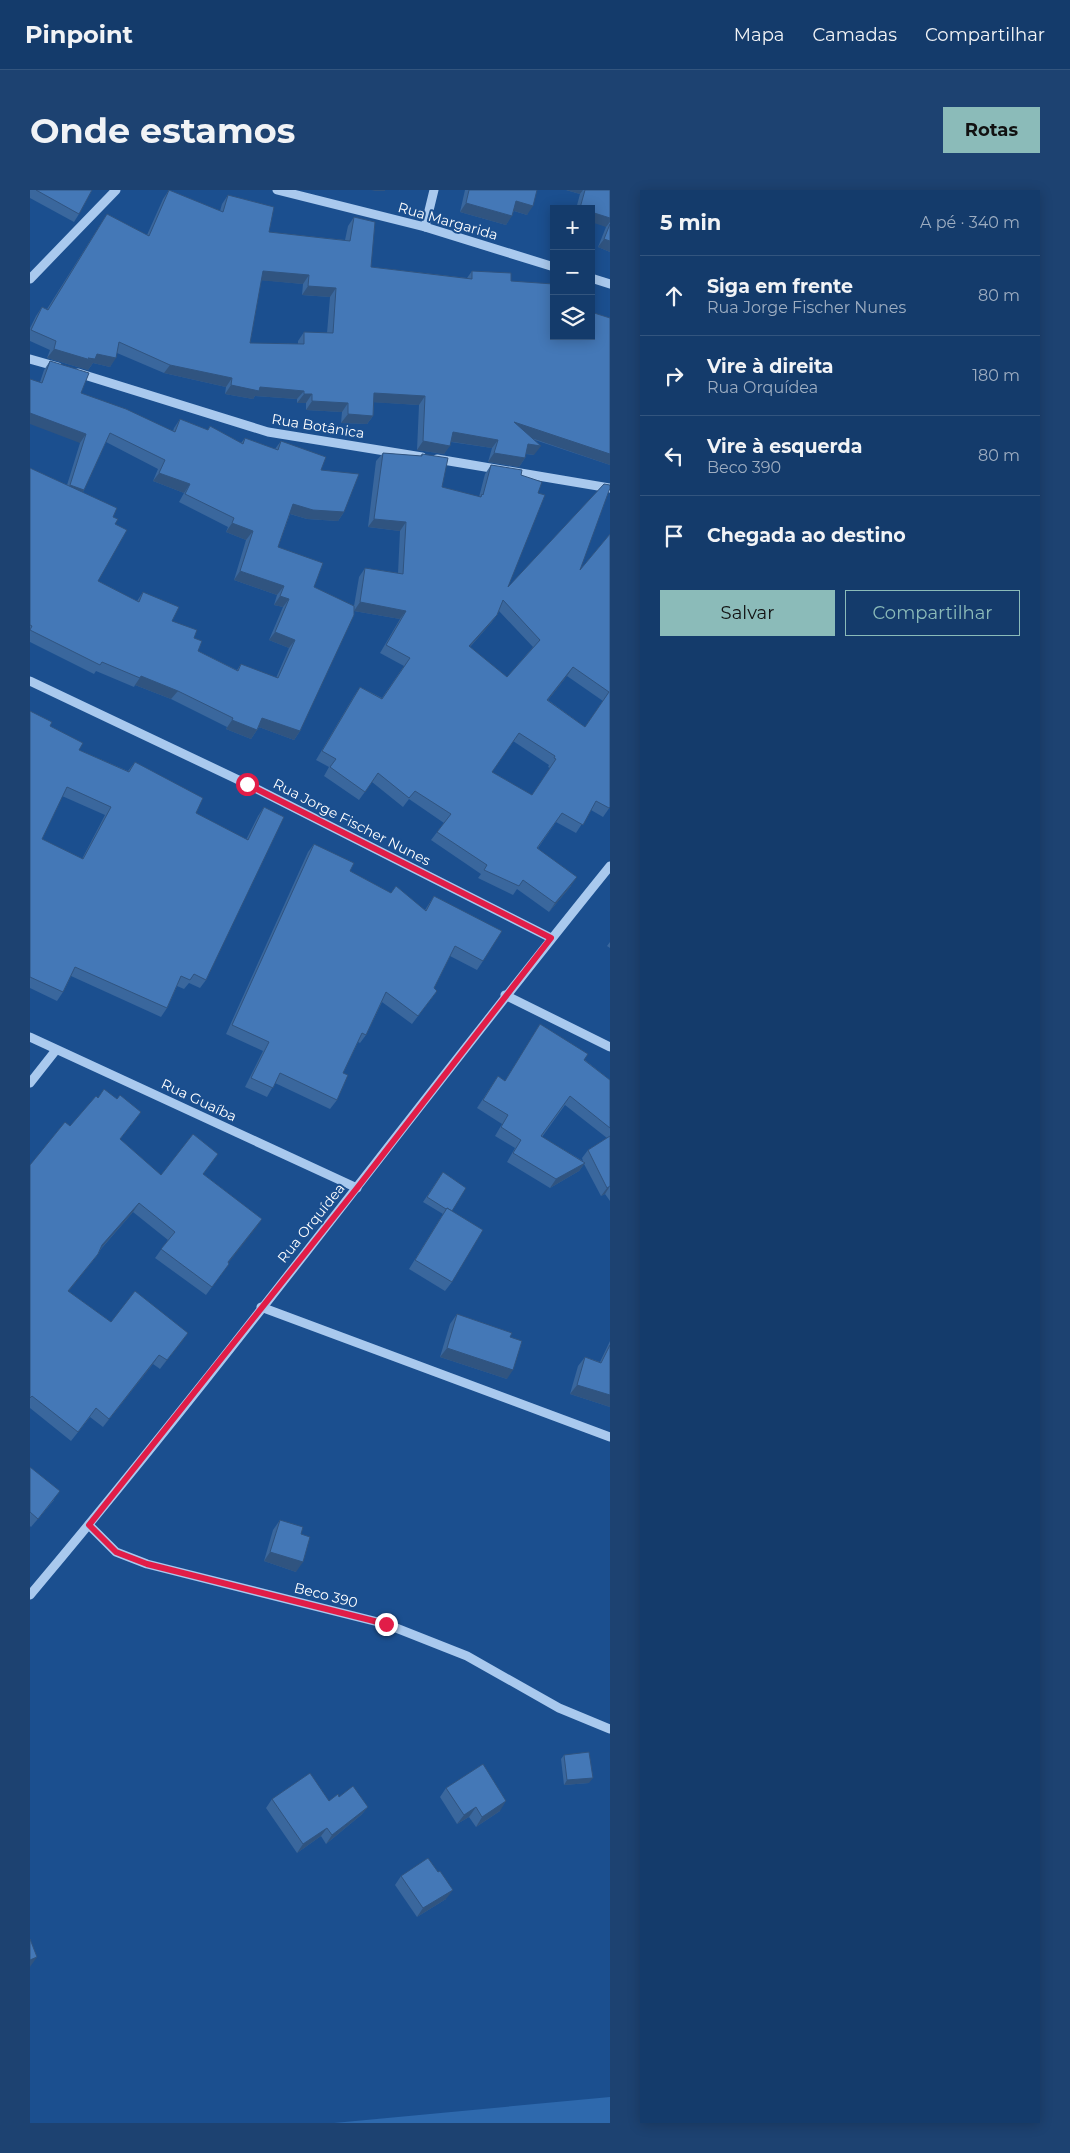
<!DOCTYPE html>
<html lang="pt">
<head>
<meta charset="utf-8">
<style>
  body { margin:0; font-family:Montserrat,sans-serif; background:#1d4271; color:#f1f3f6 }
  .controls { position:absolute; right:15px; top:15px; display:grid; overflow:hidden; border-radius:0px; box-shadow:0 2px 12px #0003 }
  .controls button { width:45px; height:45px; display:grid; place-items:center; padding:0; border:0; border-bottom:1px solid #33557e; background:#143b6b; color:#f1f3f6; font:25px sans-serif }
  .stop { position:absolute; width:15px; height:15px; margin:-11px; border:4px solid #e11d48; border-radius:50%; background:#fff }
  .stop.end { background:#e11d48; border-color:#fff; box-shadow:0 1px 5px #0008 }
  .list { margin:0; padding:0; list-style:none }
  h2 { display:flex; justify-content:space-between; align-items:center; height:65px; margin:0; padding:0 20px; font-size:21px }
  h2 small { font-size:16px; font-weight:400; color:#9dadc1 }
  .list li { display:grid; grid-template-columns:32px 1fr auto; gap:15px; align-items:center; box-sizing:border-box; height:80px; padding:0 20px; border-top:1px solid #33557e }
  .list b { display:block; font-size:19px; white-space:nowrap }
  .list p { margin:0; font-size:16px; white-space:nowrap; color:#9dadc1 }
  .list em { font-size:16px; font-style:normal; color:#9dadc1 }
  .actions { display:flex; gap:10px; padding:15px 20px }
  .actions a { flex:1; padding:11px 0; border:1px solid #8bbbb9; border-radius:0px; text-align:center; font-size:18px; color:#8bbbb9 }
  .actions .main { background:#8bbbb9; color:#111 }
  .icon { flex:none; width:28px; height:28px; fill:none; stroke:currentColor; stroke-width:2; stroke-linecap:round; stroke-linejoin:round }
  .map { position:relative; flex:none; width:580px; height:1933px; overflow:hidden; border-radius:0px }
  header { display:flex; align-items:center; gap:30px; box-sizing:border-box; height:70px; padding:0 25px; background:#143b6b; border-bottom:1px solid #33557e }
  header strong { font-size:24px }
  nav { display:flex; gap:28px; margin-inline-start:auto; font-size:18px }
  .intro { display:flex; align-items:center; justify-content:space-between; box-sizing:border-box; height:120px; padding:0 30px }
  h1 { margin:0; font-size:35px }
  .button { padding:12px 22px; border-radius:0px; background:#8bbbb9; color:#111; font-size:18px; font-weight:700 }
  main { display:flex; gap:30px; padding:0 30px }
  aside { flex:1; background:#143b6b; border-radius:0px; box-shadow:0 2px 12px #0003 }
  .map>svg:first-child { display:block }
</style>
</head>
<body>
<header>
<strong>Pinpoint</strong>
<nav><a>Mapa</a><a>Camadas</a><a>Compartilhar</a></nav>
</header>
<div class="intro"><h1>Onde estamos</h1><a class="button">Rotas</a></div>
<main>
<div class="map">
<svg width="580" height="1933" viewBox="0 0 580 1933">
  <rect width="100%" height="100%" fill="#1b4f8f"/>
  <polygon fill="#2e69ad" points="580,1907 580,1933 304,1933"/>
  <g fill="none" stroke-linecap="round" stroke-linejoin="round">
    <g stroke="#a9c9ee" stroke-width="9">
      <polyline points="247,0 395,37 524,77"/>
      <polyline points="395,37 404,0"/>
      <polyline points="561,88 580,94"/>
      <polyline points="0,89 86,0"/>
      <polyline points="0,169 28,177"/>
      <polyline points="48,183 238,242 392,267"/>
      <polyline points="407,269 580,298"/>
      <polyline points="0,491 217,594 521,748"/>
      <polyline points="475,805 580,857"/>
      <polyline points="0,847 327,998"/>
      <polyline points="0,893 26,860"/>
      <polyline points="231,1117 580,1247"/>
      <polyline points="59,1335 86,1362 117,1374 356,1434 437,1466 529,1518 580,1539"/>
      <path d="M0 1405C200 1168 385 917 580 676"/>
    </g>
  </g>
  <g fill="#3a679d" fill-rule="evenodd">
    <polygon points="0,0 62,0 49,24 44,32 0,8"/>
    <path d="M139 0 190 21 192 14 198 5 239 42 315 50 318 36 324 27 341 77 437 88 442 81 481 91 522 110 580 128V275L502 249 504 265 496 264 495 268 489 277 458 272 462 258 421 252 414 264 387 260 389 215 344 212 343 226 337 234 311 233 312 222 276 220V213H267V209L225 206 223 209 195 204 196 197 134 183 87 163 80 177 63 173 58 180 17 168 20 160 0 151V138L6 126 12 117 17 119 77 24 117 45 133 9ZM231 90 273 94 272 105 300 107 297 143 274 142 268 151V154L220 153Z"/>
    <polygon points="435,0 507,0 497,25 484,21 476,35 430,22"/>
    <polygon points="536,0 580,0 580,62 568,57 576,37 561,19 546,19 550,4"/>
    <path d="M20 171 51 203 143 241 144 238 150 229 178 240 180 236 211 253 215 248 245 259 251 251 291 280 314 322 308 331 277 329 260 324 248 357 284 397 324 416 329 387 335 378 368 383 370 341 338 337 346 271 353 263 390 266 392 264 412 297 449 307 455 284 461 275 491 285 508 303 478 397 550 380 580 344V617L573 627 561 620 546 643 526 632 508 658 541 696 519 722 487 699 483 705 448 688 451 684 401 650 414 633 379 609 373 617 342 592 329 610 294 586 299 577 286 570 324 506 330 497 352 508 374 476 350 463 370 429 324 421 270 541 264 550 229 537 221 549 196 539 197 537 141 509 105 495 104 497 66 481 64 484 0 452V278L37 295 50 253 10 192 14 180ZM76 252 128 279 123 291 154 303 149 312 198 337 196 342 216 350 204 390 247 405 244 415 253 417 239 450 259 458 246 488 211 474 207 480 168 461 164 448 142 431 113 402 107 411 68 391 85 334 83 327 53 302ZM469 421 503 457 477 487 440 457 461 433 467 425ZM537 486 573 511 555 537 518 510ZM483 551 519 575 518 577 520 578 502 605 462 582Z"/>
    <path d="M0 521 49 560 98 581 105 572 166 623 216 650 228 626 234 617 176 790 170 798 159 793 154 799 147 796 137 818 131 827 41 786 33 802 27 811 0 798ZM32 606 75 625 52 669 12 649Z"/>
    <polygon points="284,654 320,681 361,703 395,720 404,706 453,771 447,780 420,766 404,798 407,801 382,834 352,812 336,845 330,853 328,852 313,883 307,910 300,919 245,893 237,907 215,897 233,861 196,844 278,662"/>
    <polygon points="580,752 580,758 577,756"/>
    <path d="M510 834 580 890V1011L575 1004 571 1006 554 974 549 981 520 998 477 972 485 958 465 946 472 934 447 918 468 886 475 891ZM535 915 577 948 558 960 552 968 553 971 512 947Z"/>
    <polygon points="105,930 90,949 131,985 188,964 173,984 232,1029 198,1073 193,1082 176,1105 125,1068 138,1050 103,1022 71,1059 68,1064 62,1072 38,1101 81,1132 158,1143 130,1179 123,1174 73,1237 60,1227 41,1251 0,1218 0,975 40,936"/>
    <polygon points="413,982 422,1021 422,1092 415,1101 379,1079 413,1024 393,1012"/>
    <polygon points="427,1124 480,1147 477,1189 410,1167 420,1134"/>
    <polygon points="580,1151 580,1217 540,1204 548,1176 555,1167 570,1172"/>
    <polygon points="0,1277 24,1310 1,1337 0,1336"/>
    <polygon points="250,1330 271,1344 266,1382 234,1371 243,1340"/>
    <polygon points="534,1565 559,1593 534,1595 531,1569"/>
    <polygon points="416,1598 470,1621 446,1637 439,1627 427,1634 410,1607"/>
    <polygon points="309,1607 338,1617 331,1625 296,1654 291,1646 267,1663 236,1618 242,1609 299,1611"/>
    <polygon points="371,1686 416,1709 387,1727 365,1695"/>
  </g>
  <g fill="#305480">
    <polygon points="341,0 355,0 355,1 345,1"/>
    <polygon points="536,0 553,0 550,4"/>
    <polygon points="486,11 503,16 497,25 481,20"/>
    <polygon points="436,13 482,26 476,35 430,22"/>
    <polygon points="561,22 580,28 580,32 576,37 561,32"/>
    <polygon points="574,49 580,51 580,62 568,57"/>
    <polygon points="233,81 279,85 273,94 227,90"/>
    <polygon points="278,96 306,98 300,107 272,105"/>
    <polygon points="24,159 67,164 86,168 80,177 63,173 58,180 17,168"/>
    <polygon points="140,175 202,188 196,197 134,183"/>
    <polygon points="201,195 230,197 274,201 267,209 225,206 223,209 195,204"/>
    <polygon points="344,203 395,206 389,215 338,212"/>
    <polygon points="274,204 282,204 276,213 267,213"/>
    <polygon points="282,211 318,213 312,222 276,220"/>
    <polygon points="0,223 56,244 50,253 0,234"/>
    <polygon points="318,224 343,226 337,234 311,233"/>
    <polygon points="484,232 580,264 580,275 478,240"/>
    <polygon points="423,242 468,250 462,258 417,251"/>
    <polygon points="393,251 420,256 414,264 387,260"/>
    <polygon points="498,254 511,256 504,265 492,263"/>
    <polygon points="464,263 495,268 489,277 458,272"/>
    <polygon points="129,283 160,294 154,303 123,291"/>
    <polygon points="40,295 54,300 48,309 34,304"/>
    <polygon points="263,314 314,322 308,331 277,329 257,323"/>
    <polygon points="344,329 376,332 370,341 338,337"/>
    <polygon points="202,333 223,341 216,350 196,342"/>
    <polygon points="210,381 254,396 247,405 204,390"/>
    <polygon points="250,406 259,409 253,417 244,415"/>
    <polygon points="330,412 376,421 370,429 324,421"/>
    <polygon points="467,425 461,433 433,464 439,456"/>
    <polygon points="245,442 265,450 259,458 239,450"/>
    <polygon points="543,477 537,486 511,519 517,510"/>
    <polygon points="111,486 148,501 141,509 105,495"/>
    <polygon points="232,528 270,541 264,550 226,536"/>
    <polygon points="202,530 227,540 221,549 196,539"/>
    <polygon points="547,687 541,696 519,722 525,713"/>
    <polygon points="555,973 549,981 520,998 526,989"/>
    <polygon points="580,996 575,1004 571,1006 577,998"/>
    <polygon points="109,1013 103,1022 66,1064 72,1055"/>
    <polygon points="232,1029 226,1038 192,1081 198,1072"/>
    <polygon points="68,1064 62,1072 32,1110 38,1101"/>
    <polygon points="158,1143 152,1152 130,1179"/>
    <polygon points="417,1158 483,1180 477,1189 410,1167"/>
    <polygon points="129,1165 123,1174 73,1237 79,1229"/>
    <polygon points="547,1195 580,1205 580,1217 540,1204"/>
    <polygon points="240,1362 273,1372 266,1382 234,1371"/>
    <polygon points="563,1588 559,1593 534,1595 537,1590"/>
    <polygon points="476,1611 470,1621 446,1637 452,1627"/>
    <polygon points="338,1617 331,1625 296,1654 302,1645"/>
    <polygon points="446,1617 439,1627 427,1634 434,1625"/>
    <polygon points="297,1638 291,1646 267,1663 273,1654"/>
    <polygon points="423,1700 416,1709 387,1727 393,1718"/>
    <polygon points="7,1767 0,1777 0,1770"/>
  </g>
  <g fill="#4478b7" stroke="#305480" fill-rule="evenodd">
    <polygon points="6,0 62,0 49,24"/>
    <path d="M139 0 193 22 198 5 244 17 239 42 320 51 324 27 345 32 341 77 442 89V81L481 83V91L523 94 522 110H524V146H561V122L580 128V264L484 232 511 256 498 254 495 268 464 263 468 250 423 242 420 256 393 251 395 206 344 203 343 226 318 224V213L282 211V204H274V201L230 197 229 201 201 195 202 188 140 175 89 152 86 168 67 164 65 169 58 168 64 171 24 159 26 151 1 140 12 117 18 120 77 24 119 46ZM233 81 279 85 278 96 306 98 303 143 274 142V154L220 153Z"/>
    <polygon points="439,0 507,0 503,16 486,11 482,26 436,13"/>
    <polygon points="555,0 580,0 580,28 561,22 561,19 553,19 550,18"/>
    <polygon points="580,34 580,51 574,49"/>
    <polygon points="20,171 59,183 51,203 96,219 145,242 150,229 178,240 180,236 213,254 215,248 248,260 251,251 296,267 291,280 329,284 314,322 283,320 263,314 248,357 293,373 284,397 324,416 324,425 270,541 232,528 227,540 202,530 203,528 148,501 111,486 110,488 72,472 70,475 0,440 2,436 0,435 0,278 87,318 83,327 88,329 85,334 97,340 68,391 109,412 113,402 149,417 142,431 167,440 164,448 172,451 168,461 208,481 211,474 248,488 265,450 245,442 259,409 250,406 254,396 210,381 223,341 202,333 204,328 155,304 160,294 129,283 135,270 80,243 54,300 40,295 56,244 0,223 0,224 0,189 12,193"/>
    <path d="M353 263 392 266V264L418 268 412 297 451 307 452 304 453 305 461 275 492 280 491 285 512 292 508 303 515 305 478 397 574 294 580 295V298L550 380 580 344V617L579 618 566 611 553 635 532 623 507 658 547 687 525 713 493 690 489 696 454 680 457 675 407 642 421 624 385 601 379 608 348 583 335 602 300 577 306 569 292 561 330 497 352 509 380 468 356 455 376 421 330 412 335 378 373 384 376 332 344 329ZM473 410 510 450 477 487 439 456 467 425ZM543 477 579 502 555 537 517 510ZM489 543 525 566 524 568 526 569 502 605 462 582Z"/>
    <path d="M0 521 22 532 20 536 53 553 49 560 99 582 105 572 173 608 166 623 218 650 234 617 254 627 176 790 164 784 160 790 151 786 137 818 45 777 33 802 0 787ZM37 597 81 617 53 669 12 649Z"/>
    <polygon points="284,654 324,673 320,681 361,703 366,696 396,721 404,706 472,741 453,771 425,756 404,798 407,801 388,826 356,802 336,845 332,843 313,883 318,885 307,910 250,883 243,898 221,888 239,852 202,835"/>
    <polygon points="510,834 558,864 554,870 580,890 580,938 540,906 511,946 555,973 526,989 483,963 491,950 471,937 478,925 453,910 468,886 475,891"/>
    <polygon points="74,899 87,909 90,905 111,922 90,949 131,985 163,944 188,964 173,984 232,1029 198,1072 199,1074 182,1097 131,1059 145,1042 109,1013 72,1055 68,1064 38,1101 81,1132 105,1101 158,1143 137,1170 129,1165 79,1229 66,1218 48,1242 2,1206 0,1208 0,975 35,932 40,936 66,906 68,908"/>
    <polygon points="580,946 580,996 577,998 558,960"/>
    <polygon points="413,982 436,998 422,1021 417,1018 416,1019 397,1007"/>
    <polygon points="417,1018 453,1040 422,1092 385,1070"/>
    <polygon points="427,1124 482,1143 480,1147 492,1151 483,1180 417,1158"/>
    <polygon points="580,1155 580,1205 547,1195 555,1167 571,1173"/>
    <polygon points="0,1277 30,1301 8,1329 0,1322"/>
    <polygon points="250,1330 273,1337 271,1344 280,1347 273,1372 240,1362"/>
    <polygon points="559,1562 563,1588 537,1590 534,1565"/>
    <polygon points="453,1574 476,1611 452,1627 446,1617 434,1625 416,1598"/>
    <polygon points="280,1583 299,1611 308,1604 309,1607 323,1596 338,1617 302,1645 297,1638 273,1654 242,1609"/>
    <polygon points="398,1668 408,1682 410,1681 423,1700 393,1718 371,1686"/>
    <polygon points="0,1749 7,1767 0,1770"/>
  </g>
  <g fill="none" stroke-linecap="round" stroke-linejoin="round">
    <polyline stroke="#e11d48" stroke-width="6" points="217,594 521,748 327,998 59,1335 86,1362 117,1374 356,1434"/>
  </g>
  <g text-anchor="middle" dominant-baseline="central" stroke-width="4" stroke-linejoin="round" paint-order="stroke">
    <g font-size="14" fill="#fff" stroke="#1b4f8f">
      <text transform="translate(418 31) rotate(16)">Rua Margarida</text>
      <text transform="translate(288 236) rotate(9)">Rua Botânica</text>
      <text transform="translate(322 632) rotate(27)">Rua Jorge Fischer Nunes</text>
      <text transform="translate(169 910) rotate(25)">Rua Guaíba</text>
      <text transform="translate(281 1033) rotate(-51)">Rua Orquídea</text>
      <text transform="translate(296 1405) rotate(14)">Beco 390</text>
    </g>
  </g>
</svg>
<div class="controls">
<button>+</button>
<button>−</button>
<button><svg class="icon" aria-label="layers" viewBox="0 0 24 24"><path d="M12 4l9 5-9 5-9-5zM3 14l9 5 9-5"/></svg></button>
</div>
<div class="stop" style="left:217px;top:594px"></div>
<div class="stop end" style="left:356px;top:1434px"></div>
</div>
<aside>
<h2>5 min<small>A pé · 340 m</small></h2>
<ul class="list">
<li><svg class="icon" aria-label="ahead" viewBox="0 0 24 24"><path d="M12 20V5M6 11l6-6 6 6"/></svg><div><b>Siga em frente</b><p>Rua Jorge Fischer Nunes</p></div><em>80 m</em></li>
<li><svg class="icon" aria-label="right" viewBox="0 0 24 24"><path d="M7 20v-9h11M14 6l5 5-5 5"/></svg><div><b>Vire à direita</b><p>Rua Orquídea</p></div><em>180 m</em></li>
<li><svg class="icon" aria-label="left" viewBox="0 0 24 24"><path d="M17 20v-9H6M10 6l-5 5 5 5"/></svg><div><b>Vire à esquerda</b><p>Beco 390</p></div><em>80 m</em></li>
<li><svg class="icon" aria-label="arrive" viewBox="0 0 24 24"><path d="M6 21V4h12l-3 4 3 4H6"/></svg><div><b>Chegada ao destino</b></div></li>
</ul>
<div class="actions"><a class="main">Salvar</a><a>Compartilhar</a></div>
</aside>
</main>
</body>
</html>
